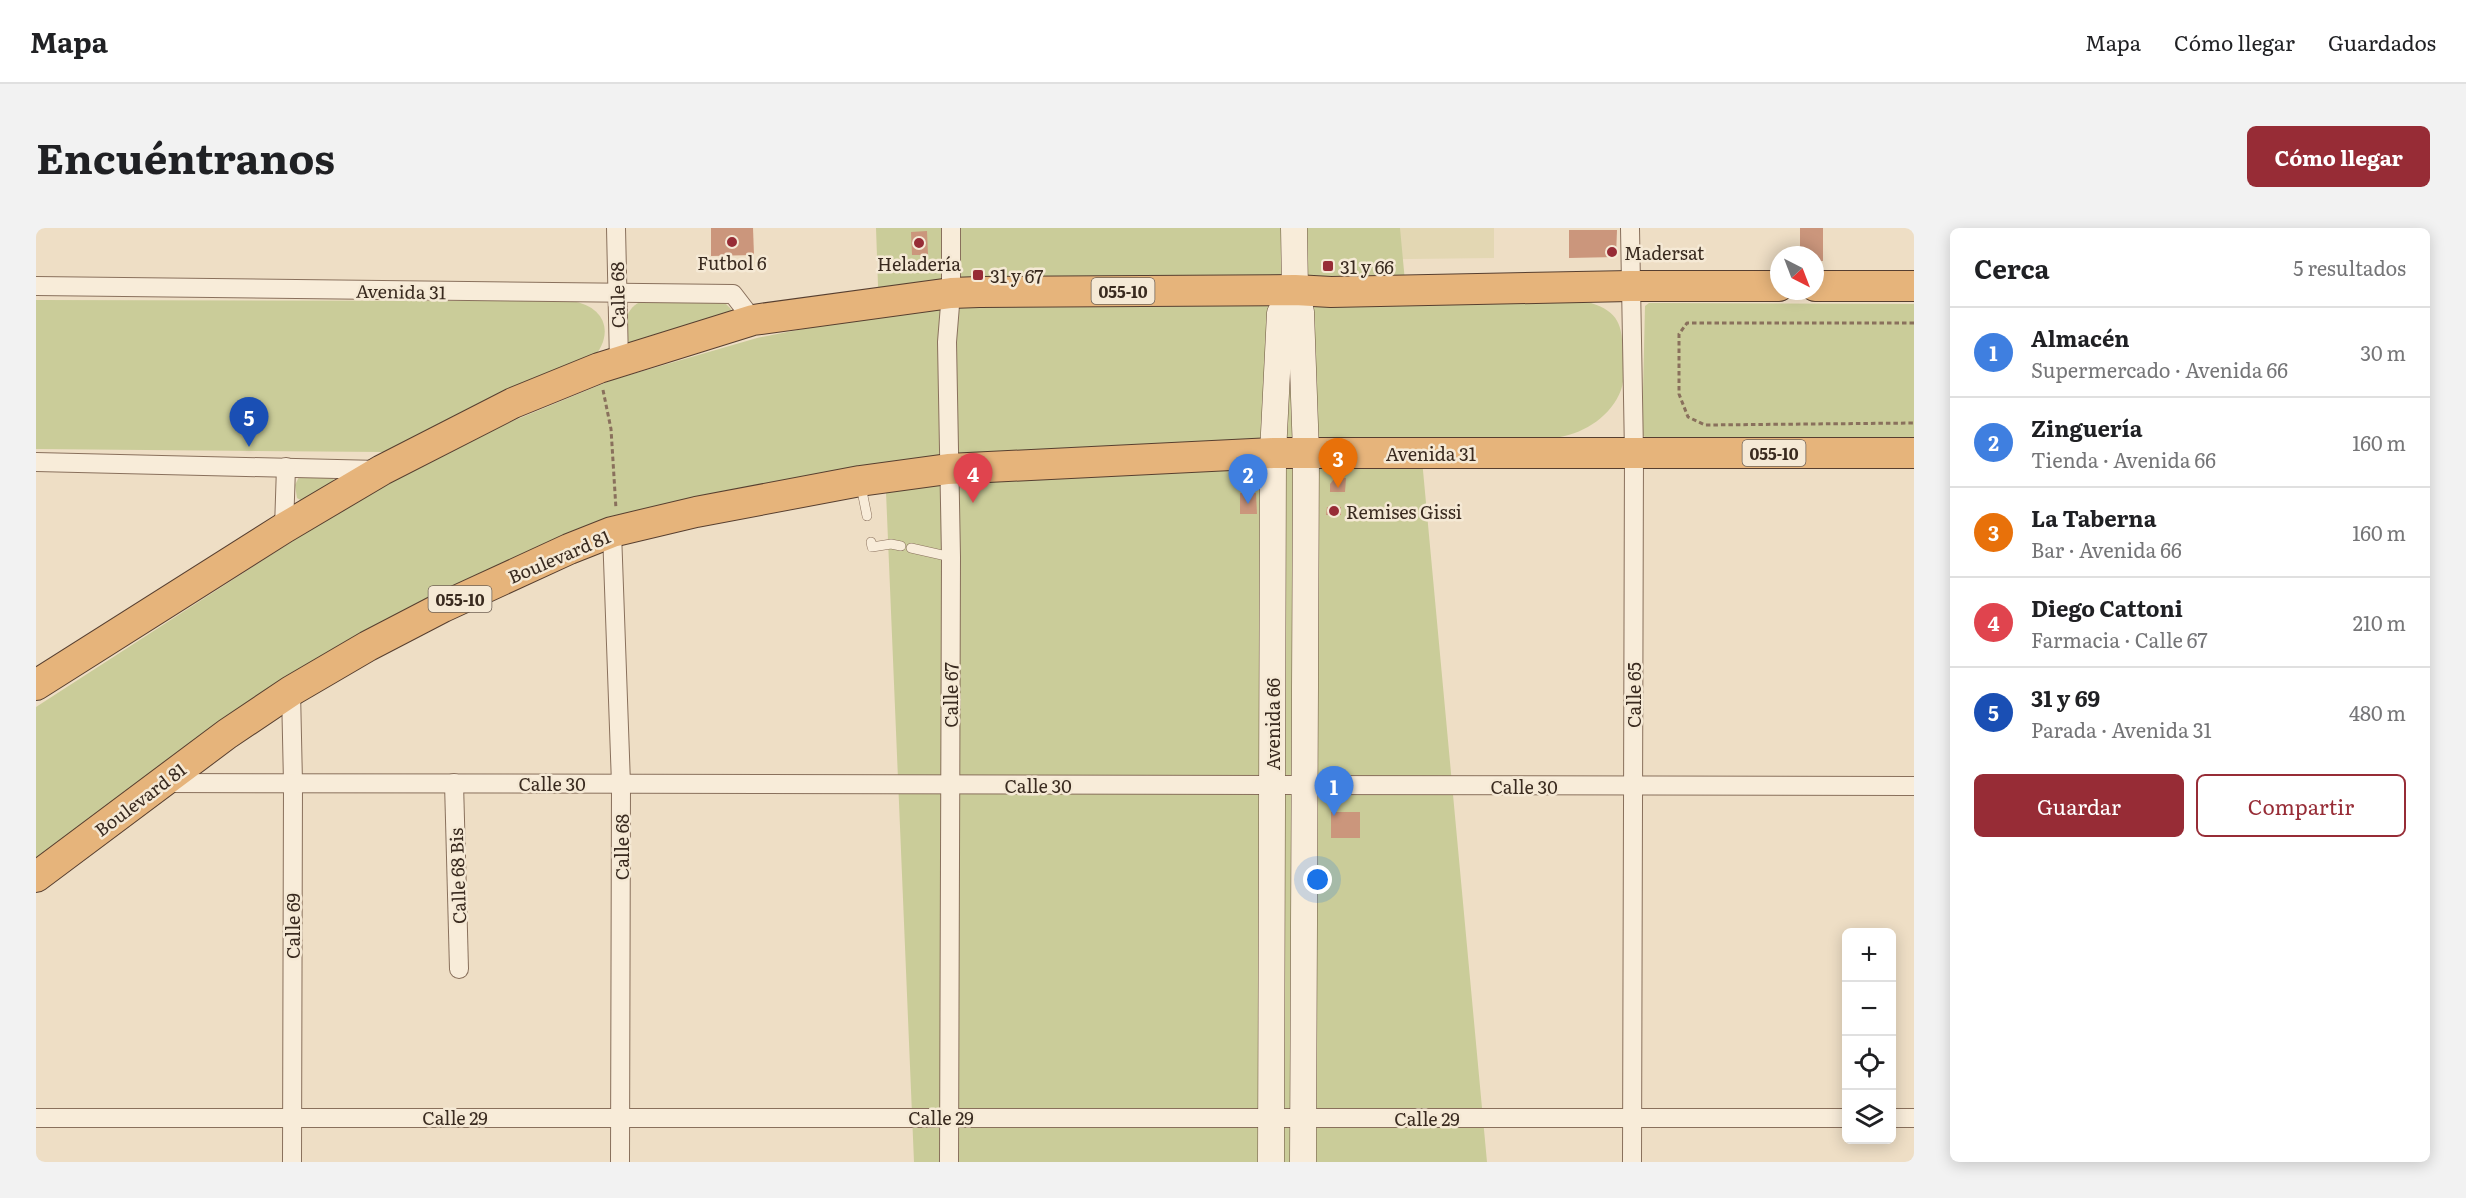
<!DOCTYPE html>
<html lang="es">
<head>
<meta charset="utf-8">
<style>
  body { margin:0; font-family:Literata,serif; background:#f2f2f2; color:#202124 }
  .controls { position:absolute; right:18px; bottom:18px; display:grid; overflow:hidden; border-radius:9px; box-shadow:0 3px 15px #0003 }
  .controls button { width:54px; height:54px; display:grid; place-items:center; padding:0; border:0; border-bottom:2px solid #e0e0e0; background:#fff; color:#202124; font:30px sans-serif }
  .compass { position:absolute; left:1734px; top:18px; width:54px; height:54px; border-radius:50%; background:#fff; box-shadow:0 3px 15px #0003; rotate:138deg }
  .you { position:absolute; left:1282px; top:652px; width:21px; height:21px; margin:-15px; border:4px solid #fff; border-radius:50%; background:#1a73e8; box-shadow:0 0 0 9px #1a73e833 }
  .badge { display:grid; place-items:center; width:39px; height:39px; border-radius:50%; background:#972c36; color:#fff; font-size:20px; font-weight:700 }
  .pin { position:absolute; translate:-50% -50px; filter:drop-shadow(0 2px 3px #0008) }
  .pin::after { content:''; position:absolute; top:32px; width:21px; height:18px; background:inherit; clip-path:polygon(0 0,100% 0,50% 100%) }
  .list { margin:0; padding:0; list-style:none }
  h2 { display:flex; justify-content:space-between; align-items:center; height:78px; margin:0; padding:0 24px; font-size:26px }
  h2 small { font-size:20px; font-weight:400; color:#757577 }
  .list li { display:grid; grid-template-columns:39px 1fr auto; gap:18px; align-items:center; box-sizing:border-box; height:90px; padding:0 24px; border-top:2px solid #e0e0e0 }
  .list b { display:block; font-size:22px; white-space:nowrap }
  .list p { margin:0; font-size:20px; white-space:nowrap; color:#757577 }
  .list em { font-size:20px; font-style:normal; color:#757577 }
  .actions { display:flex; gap:12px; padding:18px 24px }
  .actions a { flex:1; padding:14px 0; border:2px solid #972c36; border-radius:9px; text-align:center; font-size:21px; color:#972c36 }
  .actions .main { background:#972c36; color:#fff }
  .icon { flex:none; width:33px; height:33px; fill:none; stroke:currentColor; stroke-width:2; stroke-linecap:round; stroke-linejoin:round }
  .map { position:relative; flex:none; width:1878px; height:934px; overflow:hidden; border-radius:9px }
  header { display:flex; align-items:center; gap:36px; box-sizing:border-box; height:84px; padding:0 30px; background:#fff; border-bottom:2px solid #e0e0e0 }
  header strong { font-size:28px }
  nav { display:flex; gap:33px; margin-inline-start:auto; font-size:21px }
  .intro { display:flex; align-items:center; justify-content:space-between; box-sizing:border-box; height:144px; padding:0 36px }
  h1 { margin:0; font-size:42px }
  .button { padding:15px 27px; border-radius:9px; background:#972c36; color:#fff; font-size:21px; font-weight:700 }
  main { display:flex; gap:36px; padding:0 36px }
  aside { flex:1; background:#fff; border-radius:9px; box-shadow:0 3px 15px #0003 }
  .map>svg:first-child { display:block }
</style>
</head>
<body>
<header>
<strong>Mapa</strong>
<nav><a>Mapa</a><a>Cómo llegar</a><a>Guardados</a></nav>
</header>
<div class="intro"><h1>Encuéntranos</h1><a class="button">Cómo llegar</a></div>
<main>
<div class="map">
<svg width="1878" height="934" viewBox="0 0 1878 934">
  <rect width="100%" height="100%" fill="#eedec5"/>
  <polygon fill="#e3d7b3" points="1290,0 1458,0 1458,30 1290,32"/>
  <g fill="#cacc99">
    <path d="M840 0H1364L1371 75H1555C1583 84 1586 97 1587 125 1587 137 1589 151 1585 162 1576 187 1549 205 1524 209L1384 210 1451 934H878L849 240 480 332 0 634V479L300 285 436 210 576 152 721 110 843 86Z"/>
    <path d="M0 72 535 73C571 78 579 108 555 132L348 224 0 221Z"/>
    <path d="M604 74H688L695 81 694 87 594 116C583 103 589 81 604 74Z"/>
    <polygon points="1613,75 1878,76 1878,211 1612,211 1606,207 1609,78"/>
    <polygon points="292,243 298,252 295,257 268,274 261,270 259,257 263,249"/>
  </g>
  <g fill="#cb967c">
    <polygon points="675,0 717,0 718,27 675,28"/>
    <polygon points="1764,0 1787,0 1787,33 1779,33 1779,27 1764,27"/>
    <polygon points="1533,2 1581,2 1580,29 1533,30"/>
    <polygon points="891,3 892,27 876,27 875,4"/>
    <polygon points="1299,250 1310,250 1309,264 1294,264 1294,256"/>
    <polygon points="1204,265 1220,265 1221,286 1204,286"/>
    <polygon points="1291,279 1305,279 1305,287 1290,287"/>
    <rect x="1295" y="584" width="29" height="26"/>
  </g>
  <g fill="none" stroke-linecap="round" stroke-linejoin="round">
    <g stroke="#89705c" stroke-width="10">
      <g id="service">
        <polyline points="825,258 831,288"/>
        <polyline points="835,314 836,319 855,316 865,318"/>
        <polyline points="875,320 915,329"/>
      </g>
    </g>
    <g stroke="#89705c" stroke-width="20">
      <g id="minor">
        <polyline points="580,0 583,134"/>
        <polyline points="1594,0 1598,225 1596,934"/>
        <polyline points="0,58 697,66 717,92"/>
        <polyline points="0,234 343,242"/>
        <polyline points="248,300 250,239"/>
        <polyline points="576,304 585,556 584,934"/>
        <polyline points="255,463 257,555 256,934"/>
        <polyline points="127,555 1878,558"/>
        <polyline points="418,555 423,741"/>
        <polyline points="0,890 1810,890"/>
        <polyline points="1856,890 1878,890"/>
        <polyline points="913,934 915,329 911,114 915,65 915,0"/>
      </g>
    </g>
    <g stroke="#6b513f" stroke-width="27">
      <g id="secondary">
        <polyline points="1258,0 1259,62 1265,84 1270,225 1267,934"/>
        <polyline points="1235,934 1237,225 1244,85 1259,62"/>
      </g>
    </g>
    <g stroke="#573f30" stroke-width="32">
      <g id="trunk">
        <polyline points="1779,58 1878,58"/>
        <polyline points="0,457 248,300 346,242 477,175 563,140 717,92 915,65 943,64 1259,62 1295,64 1594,58 1743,58"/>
        <polyline points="0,649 191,506 255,463 332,418 407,379 533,321 576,304 660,284 824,253 912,241 1237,225 1878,225"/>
      </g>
    </g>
    <g stroke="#89705c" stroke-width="3" stroke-dasharray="4.5 3" stroke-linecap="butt">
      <polyline points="1878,95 1651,95 1643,106 1643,166 1652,189 1669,197 1878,195"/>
      <polyline points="567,162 575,201 580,281"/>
    </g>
    <use href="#service" stroke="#f8ecd9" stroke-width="9"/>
    <use href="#minor" stroke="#f8ecd9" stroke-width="18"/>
    <use href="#secondary" stroke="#f8ecd9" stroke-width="26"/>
    <use href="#trunk" stroke="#e6b47b" stroke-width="30"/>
  </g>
  <g fill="#972c36" stroke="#f5e9d5" stroke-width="2">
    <circle cx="696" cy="14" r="6"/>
    <circle cx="883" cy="15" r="6"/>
    <circle cx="1576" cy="24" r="6"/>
    <rect x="1286" y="32" width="12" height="12" rx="3"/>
    <rect x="936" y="41" width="12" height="12" rx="3"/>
    <circle cx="1298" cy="283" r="6"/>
  </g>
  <g text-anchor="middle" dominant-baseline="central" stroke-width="5" stroke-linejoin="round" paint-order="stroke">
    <g fill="#f5e9d5" stroke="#716356" stroke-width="1.5">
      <rect x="1055.5" y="50" width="63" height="26" rx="4.5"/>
      <rect x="1706.5" y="212" width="63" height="26" rx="4.5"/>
      <rect x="392.5" y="358" width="63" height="26" rx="4.5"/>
    </g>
    <g font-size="16" font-weight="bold" fill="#392a1f">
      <text x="1087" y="63">055-10</text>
      <text x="1738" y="225">055-10</text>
      <text x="424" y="371">055-10</text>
    </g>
    <g font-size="18" fill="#392a1f" stroke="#f5e9d5" text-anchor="start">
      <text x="1588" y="24">Madersat</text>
      <text x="696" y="34" text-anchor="middle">Futbol 6</text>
      <text x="883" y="35" text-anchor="middle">Heladería</text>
      <text x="1304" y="38">31 y 66</text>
      <text x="954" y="47">31 y 67</text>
      <text x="1310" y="283">Remises Gissi</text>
    </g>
    <g font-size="18" fill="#392a1f" stroke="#f5e9d5">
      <text transform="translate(365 63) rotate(1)">Avenida 31</text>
      <text transform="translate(581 67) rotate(-91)">Calle 68</text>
      <text x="1395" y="225">Avenida 31</text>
      <text transform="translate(523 328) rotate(-23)">Boulevard 81</text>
      <text transform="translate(914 467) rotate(-90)">Calle 67</text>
      <text transform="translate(1597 467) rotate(-90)">Calle 65</text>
      <text transform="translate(1236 496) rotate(-90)">Avenida 66</text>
      <text x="516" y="555">Calle 30</text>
      <text x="1002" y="557">Calle 30</text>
      <text x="1488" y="558">Calle 30</text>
      <text transform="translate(104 571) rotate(-37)">Boulevard 81</text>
      <text transform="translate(585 619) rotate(-90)">Calle 68</text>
      <text transform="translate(421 648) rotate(-92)">Calle 68 Bis</text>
      <text transform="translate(256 698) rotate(-90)">Calle 69</text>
      <text x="419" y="889">Calle 29</text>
      <text x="905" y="889">Calle 29</text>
      <text x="1391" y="890">Calle 29</text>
    </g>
  </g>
</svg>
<div class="controls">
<button>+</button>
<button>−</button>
<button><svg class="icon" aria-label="locate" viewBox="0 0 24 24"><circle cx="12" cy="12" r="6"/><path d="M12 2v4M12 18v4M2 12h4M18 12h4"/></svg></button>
<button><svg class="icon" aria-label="layers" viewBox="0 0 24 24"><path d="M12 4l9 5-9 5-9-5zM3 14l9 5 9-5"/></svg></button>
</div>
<svg class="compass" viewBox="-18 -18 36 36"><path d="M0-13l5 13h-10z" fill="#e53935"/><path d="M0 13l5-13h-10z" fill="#757577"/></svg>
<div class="you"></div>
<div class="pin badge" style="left:1298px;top:588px;background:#3f7fe0">1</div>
<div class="pin badge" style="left:1212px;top:276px;background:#3f7fe0">2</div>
<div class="pin badge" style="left:1302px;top:260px;background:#e8710a">3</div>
<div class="pin badge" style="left:937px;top:275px;background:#e0444e">4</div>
<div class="pin badge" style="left:213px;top:219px;background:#1a4fb4">5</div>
</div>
<aside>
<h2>Cerca<small>5 resultados</small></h2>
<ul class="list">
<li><span class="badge" style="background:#3f7fe0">1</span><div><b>Almacén</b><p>Supermercado · Avenida 66</p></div><em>30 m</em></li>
<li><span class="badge" style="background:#3f7fe0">2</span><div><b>Zinguería</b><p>Tienda · Avenida 66</p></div><em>160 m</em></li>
<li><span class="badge" style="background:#e8710a">3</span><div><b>La Taberna</b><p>Bar · Avenida 66</p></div><em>160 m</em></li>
<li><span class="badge" style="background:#e0444e">4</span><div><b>Diego Cattoni</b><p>Farmacia · Calle 67</p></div><em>210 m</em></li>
<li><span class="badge" style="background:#1a4fb4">5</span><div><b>31 y 69</b><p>Parada · Avenida 31</p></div><em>480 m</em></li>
</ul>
<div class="actions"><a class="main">Guardar</a><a>Compartir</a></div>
</aside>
</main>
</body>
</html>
